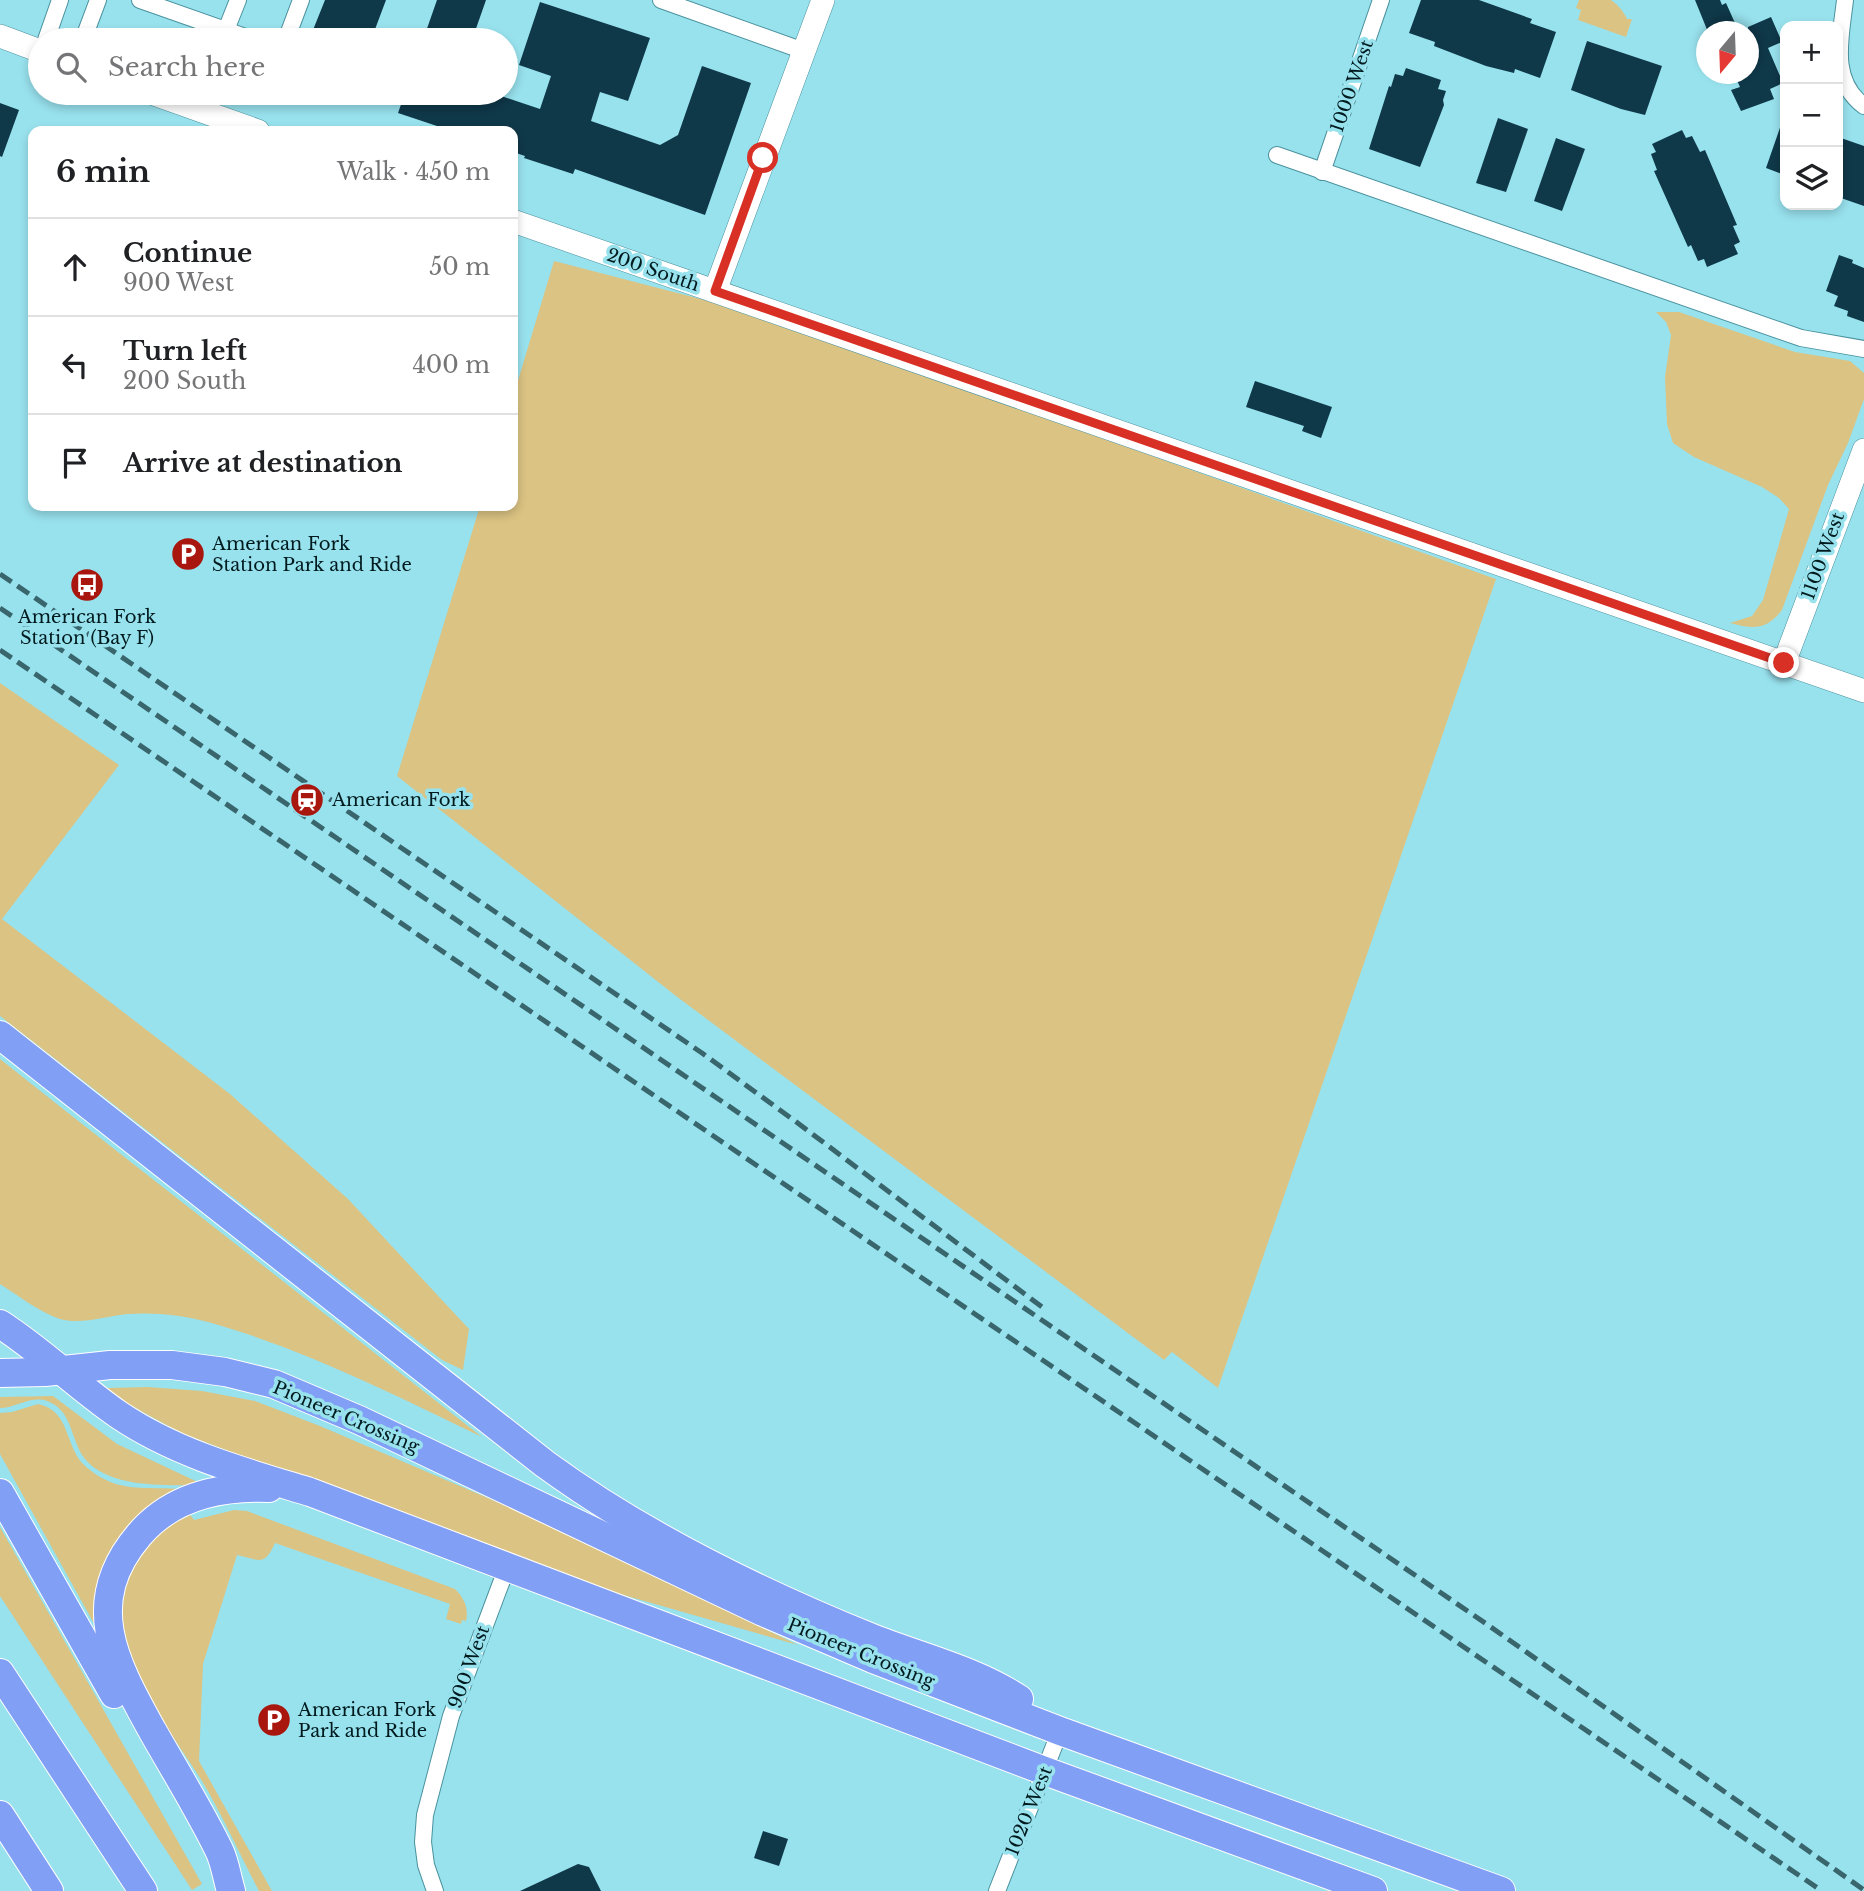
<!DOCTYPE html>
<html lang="en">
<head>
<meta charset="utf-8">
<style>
  body { margin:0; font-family:"Libre Baskerville",serif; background:#f2f2f2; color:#202124 }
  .controls { position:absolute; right:21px; top:21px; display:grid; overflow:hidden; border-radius:14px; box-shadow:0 4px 10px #0003 }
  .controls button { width:63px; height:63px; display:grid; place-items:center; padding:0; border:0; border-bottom:2px solid #e0e0e0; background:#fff; color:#202124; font:35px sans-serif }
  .compass { position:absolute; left:1696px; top:21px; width:63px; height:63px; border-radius:50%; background:#fff; box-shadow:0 4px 10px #0003; rotate:199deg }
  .stop { position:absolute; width:21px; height:21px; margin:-16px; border:5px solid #d93025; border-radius:50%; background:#fff }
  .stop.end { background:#d93025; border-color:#fff; box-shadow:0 2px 7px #0008 }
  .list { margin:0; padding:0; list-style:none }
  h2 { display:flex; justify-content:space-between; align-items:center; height:91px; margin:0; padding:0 28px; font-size:30px }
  h2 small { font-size:23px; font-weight:400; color:#757577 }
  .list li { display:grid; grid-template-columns:46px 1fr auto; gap:21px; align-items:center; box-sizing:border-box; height:98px; padding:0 28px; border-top:2px solid #e0e0e0 }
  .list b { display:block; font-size:26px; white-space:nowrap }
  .list p { margin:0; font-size:23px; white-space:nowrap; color:#757577 }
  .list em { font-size:23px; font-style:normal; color:#757577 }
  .icon { flex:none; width:38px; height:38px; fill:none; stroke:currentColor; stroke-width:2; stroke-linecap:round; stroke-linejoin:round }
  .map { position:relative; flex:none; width:1864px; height:1891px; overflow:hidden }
  .search { position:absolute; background:#fff; box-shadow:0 4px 10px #0003; left:28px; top:28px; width:490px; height:77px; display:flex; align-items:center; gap:18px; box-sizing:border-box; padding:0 24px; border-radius:38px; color:#757577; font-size:26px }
  .panel { position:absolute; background:#fff; box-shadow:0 4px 10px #0003; left:28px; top:126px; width:490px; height:385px; border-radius:14px }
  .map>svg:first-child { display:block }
</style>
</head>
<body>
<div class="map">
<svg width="1864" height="1891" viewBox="0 0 1864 1891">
  <rect width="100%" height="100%" fill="#98e2ee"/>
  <g fill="#dbc383">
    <path d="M1579 0H1611C1618 5 1624 12 1627 19H1632L1626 37 1578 20 1581 10 1576 8Z"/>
    <polygon points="554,261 747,311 1496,579 1218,1388 1172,1352 1164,1360 676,996 397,776 480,506 513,506 513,397"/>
    <path d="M1656 312H1679L1795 352 1850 361 1864 373V399L1848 443 1828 485 1782 610C1766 631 1753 629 1730 623L1752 616 1763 600 1789 509 1779 498 1762 487 1694 457 1673 443 1667 424 1665 377 1671 335 1666 322Z"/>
    <polygon points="0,683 119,765 2,919 230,1094 348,1199 469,1329 463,1370 442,1360 0,1016"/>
    <path d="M0 1059 58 1105 482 1437C393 1394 304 1349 208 1322 184 1315 153 1312 128 1314 106 1316 81 1325 60 1319 39 1312 19 1296 0 1284Z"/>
    <polygon points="148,1387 202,1391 255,1401 320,1426 553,1526 798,1645 564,1578 181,1433 126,1403 106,1388"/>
    <path d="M53 1396 117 1444 204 1485C168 1485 110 1489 85 1459 70 1440 73 1410 47 1401 31 1395 16 1408 0 1408V1397Z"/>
    <path d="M38 1404C69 1410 65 1443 82 1463 88 1469 96 1475 104 1479 125 1491 156 1487 180 1489L155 1510 97 1629 0 1454V1413L12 1412Z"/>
    <path d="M234 1510 247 1511 455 1589C464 1598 469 1608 466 1621L462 1620 461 1624 446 1619 450 1604 275 1543C264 1567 260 1560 237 1555L203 1664 199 1761 272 1891H259C240 1855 223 1816 202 1781 177 1741 146 1702 127 1658 123 1649 124 1636 123 1626 119 1572 145 1540 189 1513L194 1520Z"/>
    <polygon points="0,1527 202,1884 192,1890 0,1596"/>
  </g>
  <g fill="#0f3849">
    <polygon points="325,0 386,0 371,40 309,40"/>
    <polygon points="437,0 486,0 472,40 423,40"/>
    <polygon points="1421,0 1479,0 1532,19 1530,23 1556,32 1540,78 1515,69 1514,73 1486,66 1434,46 1435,42 1409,33"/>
    <polygon points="1695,0 1720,0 1722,5 1726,3 1739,32 1708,32"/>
    <polygon points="540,2 650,38 628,101 600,92 591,121 660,145 678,135 702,66 751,83 705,215 575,169 573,174 524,158 525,156 513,152 513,131 452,131 398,113 405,93 492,93 540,109 551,76 519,65"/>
    <polygon points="1771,17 1782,42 1768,48 1783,83 1770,89 1774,99 1741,111 1731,90 1740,87 1734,74 1748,74 1748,27"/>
    <polygon points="1587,41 1662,66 1645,115 1621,109 1571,90"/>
    <polygon points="1406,68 1441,80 1438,89 1446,91 1443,100 1444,105 1420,167 1369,149 1389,86 1391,87 1395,74 1403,76"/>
    <polygon points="0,103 19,110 2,157 0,156"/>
    <polygon points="1498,118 1528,129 1506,192 1476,183"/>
    <polygon points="1783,119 1785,120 1785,175 1766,168"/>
    <polygon points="1682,130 1686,138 1692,136 1700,152 1705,150 1737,225 1733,226 1740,242 1734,245 1738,254 1707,267 1704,259 1698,261 1691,245 1688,247 1654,171 1657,170 1651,154 1656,152 1652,144"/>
    <polygon points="1838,137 1864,146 1864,206 1838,197"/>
    <polygon points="1556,138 1585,149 1562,211 1534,201"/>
    <polygon points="1839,255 1853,260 1852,263 1864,268 1864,322 1847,316 1848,311 1834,306 1838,296 1826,291"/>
    <polygon points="1255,381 1332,407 1321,438 1302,431 1304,426 1246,407"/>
    <polygon points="763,1831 788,1839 779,1866 754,1858"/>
    <polygon points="578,1864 589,1867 601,1891 520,1891"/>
  </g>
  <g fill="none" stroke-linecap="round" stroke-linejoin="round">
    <g stroke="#4a929e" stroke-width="18">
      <g id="street">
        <polyline points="140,0 254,40"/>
        <polyline points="661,0 804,51"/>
        <path d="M1845 0C1841 37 1829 80 1864 106"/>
        <polyline points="226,30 238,0"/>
        <polyline points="46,40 60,0"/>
        <polyline points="83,40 98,0"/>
        <polyline points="286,40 301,0"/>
        <polyline points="1277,155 1801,338 1864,349"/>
        <polyline points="1322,172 1381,0"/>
        <polyline points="435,1891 426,1865 423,1842 425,1815 451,1716 507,1567"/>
        <polyline points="997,1891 1060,1731"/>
      </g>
    </g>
    <g stroke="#4a929e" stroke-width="24">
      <g id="secondary">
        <polyline points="0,36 40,51"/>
        <polyline points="151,93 258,131"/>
        <polyline points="513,221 1864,691"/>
        <polyline points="715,291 823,0"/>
        <polyline points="1784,663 1864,450"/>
      </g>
    </g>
    <g stroke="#fff" stroke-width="30">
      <g id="highway">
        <path d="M0 1035 545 1464C645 1537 758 1592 872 1638 920 1657 975 1670 1019 1699"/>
        <path d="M0 1324C42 1351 77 1386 119 1415 177 1454 244 1472 310 1492L1045 1771 1373 1891"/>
        <polyline points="0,1373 45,1372 110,1365 172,1365 225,1372 274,1384 359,1420 763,1612 873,1659 1060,1731 1501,1891"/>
        <polyline points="0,1493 114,1694"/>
        <polyline points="0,1673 143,1891"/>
        <polyline points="0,1815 49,1891"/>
        <path d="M231 1891C227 1878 225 1862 219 1850 199 1809 174 1769 152 1730 115 1663 81 1603 139 1535 172 1496 220 1486 269 1488"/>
      </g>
    </g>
    <use href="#street" stroke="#fff" stroke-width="16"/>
    <use href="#secondary" stroke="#fff" stroke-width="23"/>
    <use href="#highway" stroke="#829ff6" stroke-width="28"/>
    <g stroke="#39656c" stroke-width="5" stroke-dasharray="14 7" stroke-linecap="butt">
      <polyline points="0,574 702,1053 799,1124 1046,1310"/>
      <polyline points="0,608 1488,1625 1864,1890"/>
      <polyline points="0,650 1822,1891"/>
    </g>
  </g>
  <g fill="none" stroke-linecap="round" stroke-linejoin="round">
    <polyline stroke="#d93025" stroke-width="9" points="763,158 715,291 1784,663"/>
  </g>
  <defs>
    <g id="parking-disc" transform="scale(1.75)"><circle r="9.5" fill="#a8160e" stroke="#98e2ee"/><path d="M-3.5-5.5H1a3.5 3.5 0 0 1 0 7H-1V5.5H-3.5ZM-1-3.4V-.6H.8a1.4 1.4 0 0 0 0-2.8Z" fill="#fff"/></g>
    <g id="bus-disc" transform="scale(1.75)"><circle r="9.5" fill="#a8160e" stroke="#98e2ee"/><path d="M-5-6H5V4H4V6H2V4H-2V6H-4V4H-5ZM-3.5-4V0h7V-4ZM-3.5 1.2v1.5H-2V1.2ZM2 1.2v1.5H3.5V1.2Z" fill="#fff"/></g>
    <g id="station-disc" transform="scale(1.75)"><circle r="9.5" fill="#a8160e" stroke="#98e2ee"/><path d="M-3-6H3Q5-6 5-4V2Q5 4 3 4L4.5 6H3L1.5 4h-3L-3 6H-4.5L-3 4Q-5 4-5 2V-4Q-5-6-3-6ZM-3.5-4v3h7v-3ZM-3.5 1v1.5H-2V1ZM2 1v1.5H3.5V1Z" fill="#fff"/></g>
  </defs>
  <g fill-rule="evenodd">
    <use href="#parking-disc" x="188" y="554"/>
    <use href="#bus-disc" x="87" y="585"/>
    <use href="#station-disc" x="307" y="800"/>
    <use href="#parking-disc" x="274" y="1720"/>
  </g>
  <g text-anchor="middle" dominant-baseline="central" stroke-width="7" stroke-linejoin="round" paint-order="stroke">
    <g font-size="18" fill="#001a1e" stroke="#98e2ee">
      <text transform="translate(1352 86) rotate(-71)">1000 West</text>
      <text transform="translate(653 270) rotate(19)">200 South</text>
      <text transform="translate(1823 556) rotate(-70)">1100 West</text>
      <text transform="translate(346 1417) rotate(23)">Pioneer Crossing</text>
      <text transform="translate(861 1653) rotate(22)">Pioneer Crossing</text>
      <text transform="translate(469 1667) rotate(-70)">900 West</text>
      <text transform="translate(1029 1811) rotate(-68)">1020 West</text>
    </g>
    <g font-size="18" fill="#001a1e" stroke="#98e2ee" text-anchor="start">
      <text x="212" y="544">American Fork<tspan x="212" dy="21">Station Park and Ride</tspan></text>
      <text x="87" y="617" text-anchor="middle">American Fork<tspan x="87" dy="21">Station (Bay F)</tspan></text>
      <text x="332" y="800">American Fork</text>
      <text x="298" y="1710">American Fork<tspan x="298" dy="21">Park and Ride</tspan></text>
    </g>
  </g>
</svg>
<div class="controls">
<button>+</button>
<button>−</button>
<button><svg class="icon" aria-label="layers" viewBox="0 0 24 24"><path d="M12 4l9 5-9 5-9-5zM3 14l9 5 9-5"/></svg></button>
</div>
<svg class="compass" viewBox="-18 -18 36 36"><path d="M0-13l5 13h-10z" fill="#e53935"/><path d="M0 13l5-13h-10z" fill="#757577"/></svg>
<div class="stop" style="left:763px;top:158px"></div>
<div class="stop end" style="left:1784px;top:663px"></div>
<div class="search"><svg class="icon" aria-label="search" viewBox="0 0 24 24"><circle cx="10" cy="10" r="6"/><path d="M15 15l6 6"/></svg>Search here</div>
<section class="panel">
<h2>6 min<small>Walk · 450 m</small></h2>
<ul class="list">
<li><svg class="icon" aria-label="ahead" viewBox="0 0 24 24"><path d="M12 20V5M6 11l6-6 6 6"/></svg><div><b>Continue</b><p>900 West</p></div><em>50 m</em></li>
<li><svg class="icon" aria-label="left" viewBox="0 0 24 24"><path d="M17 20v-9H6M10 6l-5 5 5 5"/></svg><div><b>Turn left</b><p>200 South</p></div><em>400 m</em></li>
<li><svg class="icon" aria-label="arrive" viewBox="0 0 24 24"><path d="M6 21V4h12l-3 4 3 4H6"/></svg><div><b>Arrive at destination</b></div></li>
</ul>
</section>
</div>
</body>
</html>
